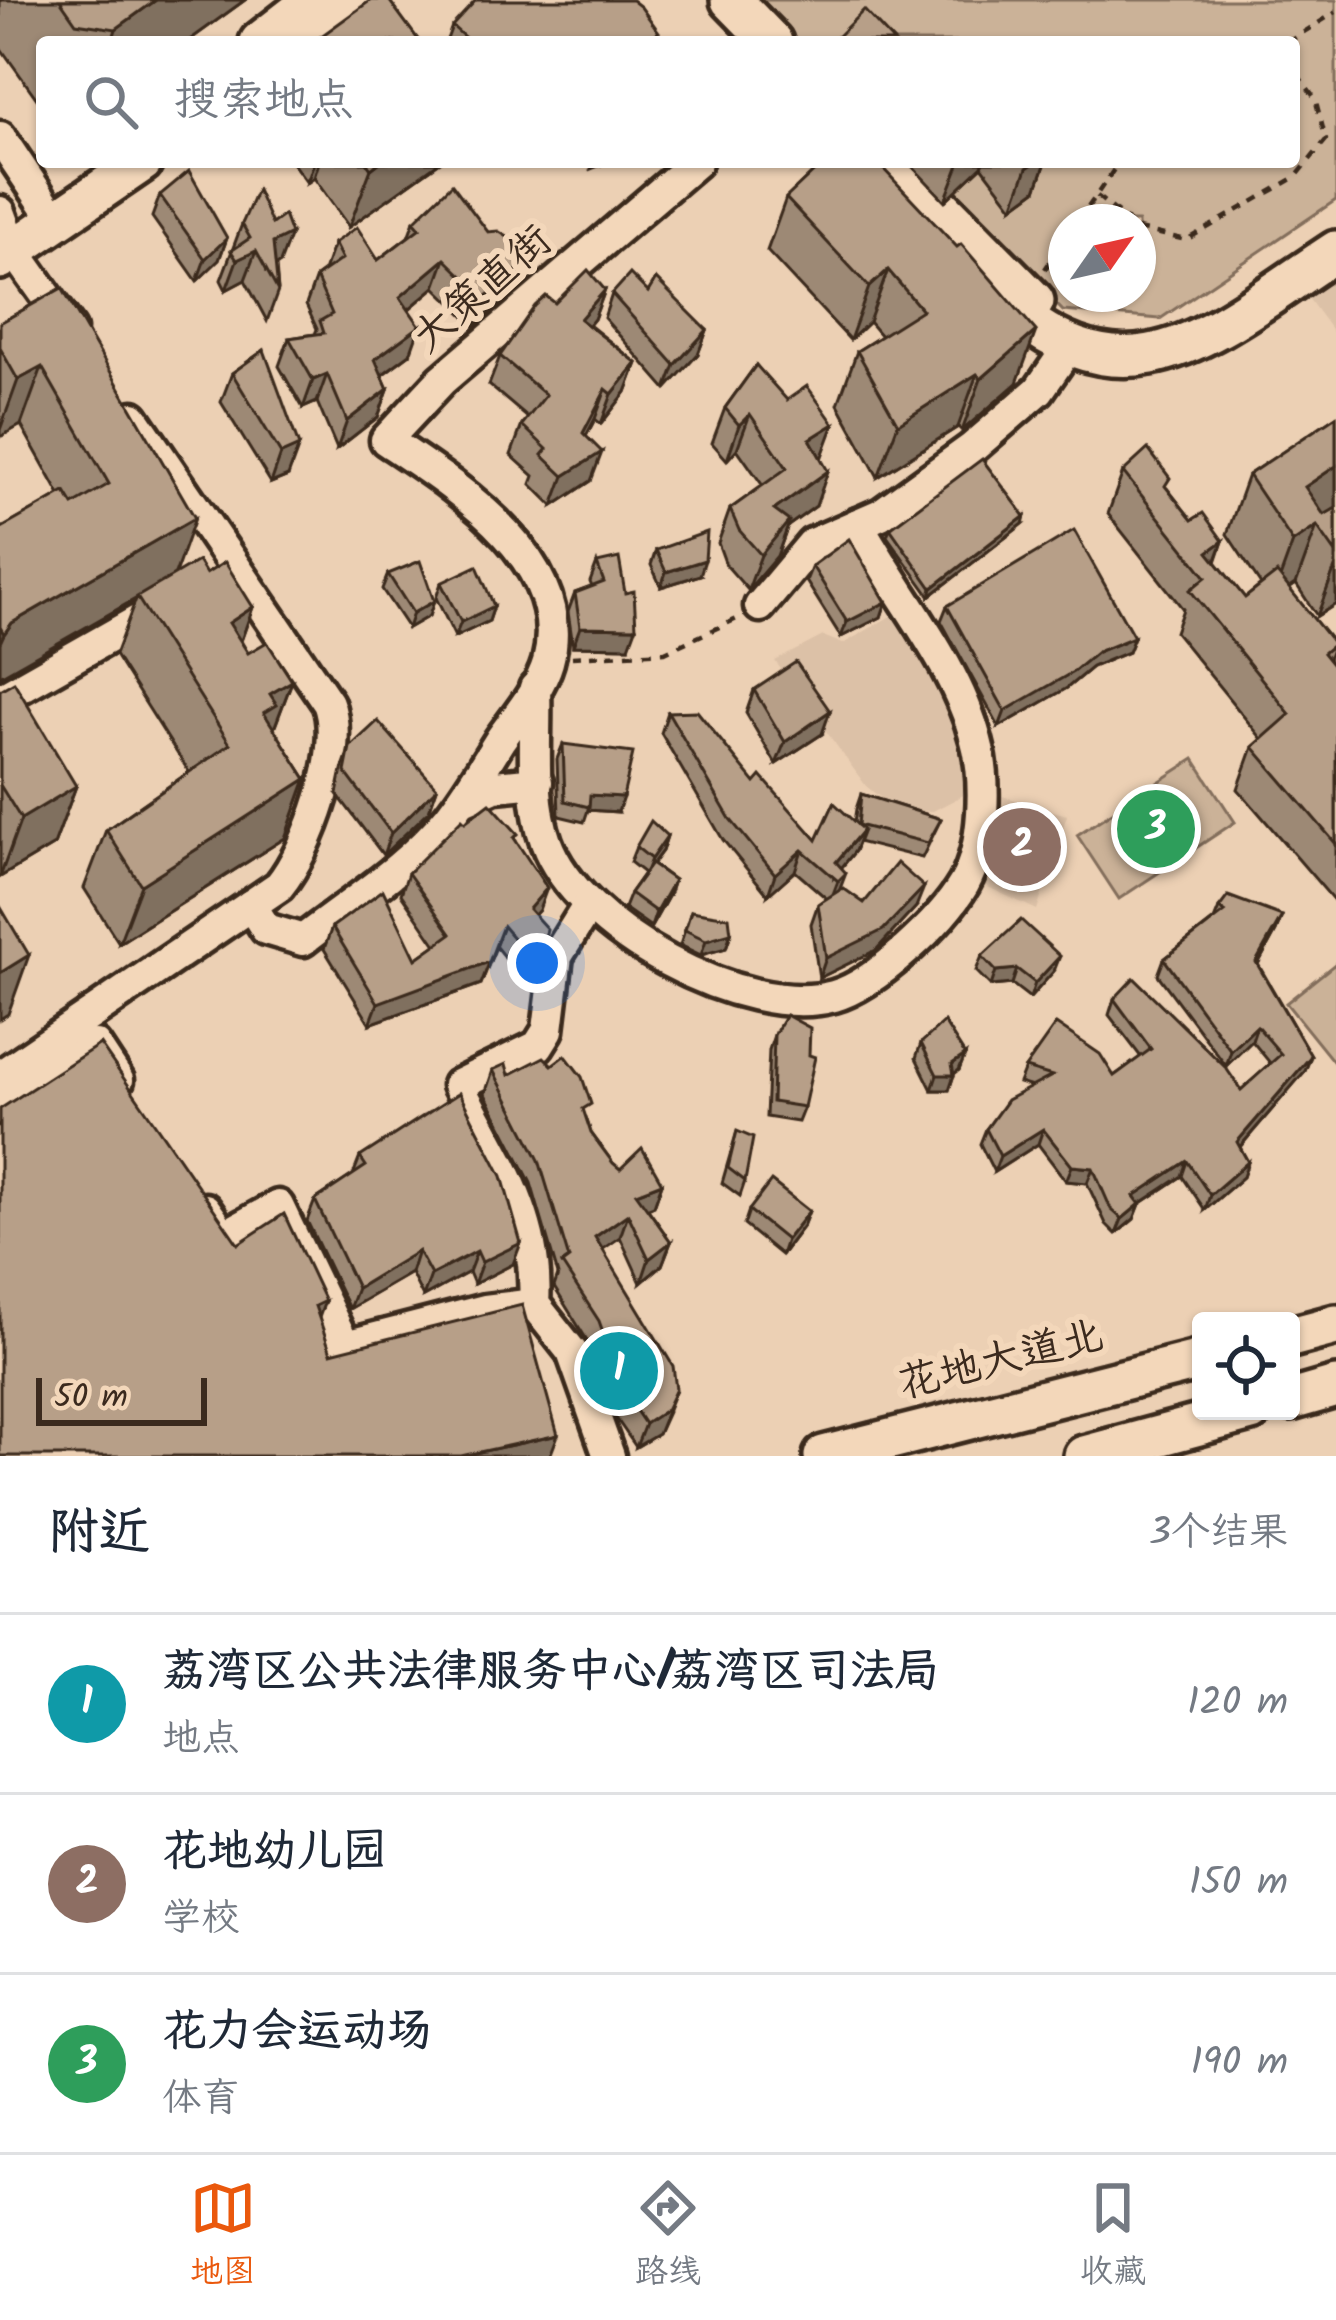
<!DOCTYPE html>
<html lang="zh">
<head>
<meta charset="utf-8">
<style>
  body { margin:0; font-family:Kalam,"LXGW WenKai TC",sans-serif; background:#f6f6f7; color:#1f2937 }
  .controls { position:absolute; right:36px; bottom:36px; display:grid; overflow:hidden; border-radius:12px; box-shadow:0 3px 9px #0004 }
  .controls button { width:108px; height:108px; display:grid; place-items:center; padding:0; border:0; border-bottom:3px solid #e0e1e3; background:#fff; color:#1f2937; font:60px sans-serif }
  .compass { position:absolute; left:1048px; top:204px; width:108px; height:108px; border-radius:50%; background:#fff; box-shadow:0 3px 9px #0004; rotate:56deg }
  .scale { position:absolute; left:36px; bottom:30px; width:171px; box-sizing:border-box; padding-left:12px; border:6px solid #3b2a1e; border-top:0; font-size:33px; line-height:42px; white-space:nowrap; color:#3b2a1e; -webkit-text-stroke:9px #f3d7ba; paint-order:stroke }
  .you { position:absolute; left:537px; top:963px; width:42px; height:42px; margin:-30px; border:9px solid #fff; border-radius:50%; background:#1a73e8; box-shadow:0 0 0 18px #1a73e833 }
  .badge { display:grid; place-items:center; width:78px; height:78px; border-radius:50%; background:#ea580c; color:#fff; font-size:39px; font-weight:700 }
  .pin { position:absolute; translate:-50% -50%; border:6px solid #fff; box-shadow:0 3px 12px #0006 }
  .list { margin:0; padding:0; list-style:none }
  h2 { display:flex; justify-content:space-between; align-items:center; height:156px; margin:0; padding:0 48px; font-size:51px }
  h2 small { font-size:39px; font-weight:400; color:#747a83 }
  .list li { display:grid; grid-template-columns:78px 1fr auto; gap:36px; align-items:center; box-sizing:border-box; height:180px; padding:0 48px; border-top:3px solid #e0e1e3 }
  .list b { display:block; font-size:45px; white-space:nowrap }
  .list p { margin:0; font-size:39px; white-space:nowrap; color:#747a83 }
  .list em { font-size:39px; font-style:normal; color:#747a83 }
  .icon { flex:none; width:66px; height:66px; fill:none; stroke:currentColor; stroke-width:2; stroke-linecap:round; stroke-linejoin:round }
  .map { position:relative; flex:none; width:1336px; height:1456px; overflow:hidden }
  .search { position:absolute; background:#fff; box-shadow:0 3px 9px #0004; left:36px; right:36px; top:36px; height:132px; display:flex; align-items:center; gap:30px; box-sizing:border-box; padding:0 42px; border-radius:12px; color:#747a83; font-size:45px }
  .sheet { height:696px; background:#fff }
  nav { display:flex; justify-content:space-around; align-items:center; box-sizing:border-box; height:168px; border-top:3px solid #e0e1e3; background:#fff; font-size:33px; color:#747a83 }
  nav a { display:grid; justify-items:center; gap:6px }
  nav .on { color:#ea580c }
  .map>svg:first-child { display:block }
</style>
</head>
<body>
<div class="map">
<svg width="1336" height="1456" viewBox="0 0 1336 1456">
  <rect width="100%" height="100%" fill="#ecd0b4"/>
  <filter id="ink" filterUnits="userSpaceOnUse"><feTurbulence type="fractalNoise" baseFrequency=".00833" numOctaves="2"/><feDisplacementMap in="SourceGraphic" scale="24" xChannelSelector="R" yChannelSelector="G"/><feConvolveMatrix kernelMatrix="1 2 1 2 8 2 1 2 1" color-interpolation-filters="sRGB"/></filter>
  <g filter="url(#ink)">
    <g fill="#dcc1a7">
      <polygon points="1336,270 1336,336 1303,291"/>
      <polygon points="901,610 965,734 971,791 933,811 898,812 866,786 775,661 823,636 843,644"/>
      <polygon points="992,793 1067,815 1037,910 975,881"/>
    </g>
    <g fill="#cbb298" stroke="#836e5b" stroke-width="3" fill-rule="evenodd">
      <path d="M758 0H1336V200L1160 319 1063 311 917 162H1294V42H799ZM1066 222H1138V294H1066Z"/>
      <polygon points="1194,759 1235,822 1119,899 1077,835"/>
      <polygon points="1336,963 1336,1065 1286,1003"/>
    </g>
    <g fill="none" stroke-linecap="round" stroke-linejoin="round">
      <g stroke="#3b2a1e" stroke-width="39">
        <g id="minor">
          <polyline points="0,137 56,221"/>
          <polyline points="0,212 14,250 70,329"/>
          <polyline points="760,606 812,544 881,514 971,449 1039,390 1068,348"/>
          <path d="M535 688C537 737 529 795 546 842 577 929 744 1021 834 996 876 984 942 921 964 884 985 847 987 780 976 740 956 663 896 594 858 524"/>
          <polyline points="0,699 162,607"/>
          <polyline points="463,800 495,786 537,782"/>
          <path d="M251 905 266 929 303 940C353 901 409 867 449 817 468 793 484 766 500 740 516 717 540 690 548 662 575 561 455 486 386 440L442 380 696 162"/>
          <path d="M588 906 557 956 548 1030 538 1046 458 1085C496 1157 540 1220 534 1304L572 1352 609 1456"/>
          <path d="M0 1076 279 886C309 850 346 748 328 703L133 417"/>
          <polyline points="0,1108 95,1045 118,1080"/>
          <polyline points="205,1209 224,1236 278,1206 345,1346 485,1310 534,1304"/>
        </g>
      </g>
      <g stroke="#3b2a1e" stroke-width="48">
        <g id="major">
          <polyline points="731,0 772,42"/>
          <polyline points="260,42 314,0"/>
          <polyline points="301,42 355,0"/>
          <polyline points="896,162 1034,301"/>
          <polyline points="0,259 142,162"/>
          <path d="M994 293C1127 419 1212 332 1336 251"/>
          <polyline points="1291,1337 1336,1325"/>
          <polyline points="1291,1400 1336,1387"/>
          <polyline points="824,1456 1201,1360"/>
          <polyline points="1084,1456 1251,1411"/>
        </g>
      </g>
      <g stroke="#3b2a1e" stroke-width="4.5" stroke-dasharray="9 9" stroke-linecap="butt">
        <polyline points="1288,42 1336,12"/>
        <polyline points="1097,196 1129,222"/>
        <polyline points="1078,222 1119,162"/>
        <polyline points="1138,229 1186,240 1296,177 1326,140 1315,98 1294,70"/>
        <polyline points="1045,269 1066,239"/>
        <polyline points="572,657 665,652 739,618"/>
      </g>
      <use href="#minor" stroke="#f3d7ba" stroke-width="30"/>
      <use href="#major" stroke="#f3d7ba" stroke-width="39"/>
    </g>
    <g fill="#9d8975" stroke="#3b2a1e" stroke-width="3">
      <polygon points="0,0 245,0 187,42 42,42 42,106 0,47"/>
      <polygon points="452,26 655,42 446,42"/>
      <polygon points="292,162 440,162 349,227 314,178 307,183"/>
      <polygon points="824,162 1017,383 962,431 958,427 878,477 838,404 857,351 881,336 869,322 850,340 767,251 786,198"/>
      <polygon points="908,162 1046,162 1036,190 1013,207 982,166 945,201"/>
      <polygon points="160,195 227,238 219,260 197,281 152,217"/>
      <polygon points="414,221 488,232 524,264 514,292 475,326 435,287 409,309 410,354 382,375 388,389 378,417 337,449 317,402 303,408 279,366 289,338 315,334 317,329 306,305 316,277 324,271 334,243 378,260 408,237"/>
      <polygon points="242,224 280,263 276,266 278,291 267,321 245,280 226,290 221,280"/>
      <polygon points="62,288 175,575 206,574 253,607 241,641 248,653 292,681 274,729 306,779 285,838 119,943 84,888 106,830 189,772 115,655 136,599 0,676 0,529 60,495 21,425 0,437 0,323"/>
      <polygon points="605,290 594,319 589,325 637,363 626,392 601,424 595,419 586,436 591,481 553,506 531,484 534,476 511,455 522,425 528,418 489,385 500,356 555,303"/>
      <polygon points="648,292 707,330 698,354 666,389 604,318 612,294"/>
      <polygon points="264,350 288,476 271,483 221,402 232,373"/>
      <polygon points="756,365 821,459 816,506 788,526 777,556 748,590 726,565 718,543 730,509 763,486 737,449 727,460 712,443 725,408"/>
      <polygon points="1336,416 1336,604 1317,616 1296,584 1289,589 1334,644 1328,660 1336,669 1336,903 1238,789 1253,747 1262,739 1175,632 1183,609 1108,514 1123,472 1167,488 1192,520 1223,541 1216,562 1245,598 1261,585 1227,534 1248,475"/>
      <polygon points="1023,524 930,596 887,536 890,528"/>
      <polygon points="656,550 700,575 661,587 651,565"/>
      <polygon points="597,563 629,647 573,646 568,612 575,593 592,587 590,582"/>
      <polygon points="812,566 886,602 881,617 841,637 806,581"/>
      <polygon points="388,574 434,601 429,616 408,628 382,589"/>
      <polygon points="441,583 494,606 489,621 455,637 436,598"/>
      <polygon points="947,606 1134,637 1128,652 1092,667 1067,688 999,727 941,621"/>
      <polygon points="0,690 76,786 54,845 0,877"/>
      <polygon points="754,690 822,734 776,764 746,713"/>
      <polygon points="668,712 755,783 817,840 854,822 856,809 861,794 941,819 922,858 858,842 855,851 841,868 839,890 864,903 916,907 876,950 819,978 811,924 818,904 826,898 795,871 768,895 723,840 661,733"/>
      <polygon points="563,744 618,812 588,810 584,822 559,816 557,759"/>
      <polygon points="350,747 437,788 429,811 383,855 337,794 342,770"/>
      <polygon points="465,822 516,841 539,910 534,915 537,962 517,973 496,947 481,984 370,1024 324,949 332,927 416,959 436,945 401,894 408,873"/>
      <polygon points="667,836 662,851 652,864 674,880 669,895 651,927 624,908 630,893 644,873 630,862 636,847"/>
      <polygon points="1219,908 1282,916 1276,931 1258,964 1311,1056 1305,1071 1240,1147 1248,1162 1243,1177 1205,1210 1182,1176 1140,1204 1134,1219 1116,1234 1106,1224 1087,1183 1066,1181 1038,1144 994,1172 980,1144 986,1129 1032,1087 1019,1083 1025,1068 1114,1076 1141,1057 1109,1015 1114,999 1241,1090 1271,1064 1252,1041 1226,1066 1158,975 1164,959 1214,920"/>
      <polygon points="691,911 731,933 726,948 701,955 680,945"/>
      <polygon points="982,956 1054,971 1030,998 1012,984 991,986 976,971"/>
      <polygon points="774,1035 804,1107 798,1122 766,1117 769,1050"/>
      <polygon points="921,1043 965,1055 959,1070 954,1074 949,1090 932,1090 916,1058"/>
      <polygon points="493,1070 509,1075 586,1117 591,1133 613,1163 620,1169 662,1183 654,1206 648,1209 671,1242 662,1265 641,1283 620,1237 603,1249 668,1412 658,1434 636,1447 616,1418 590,1345 554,1287 558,1275 531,1183 485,1094"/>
      <polygon points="737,1131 745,1181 740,1196 722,1183"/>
      <polygon points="360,1157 513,1264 474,1284 469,1272 423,1297 411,1273 349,1309 307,1221 315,1200 353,1175"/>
      <polygon points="749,1210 809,1211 803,1226 781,1255 744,1225"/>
    </g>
    <g fill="#806f5f" stroke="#3b2a1e" stroke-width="3">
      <polygon points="156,0 245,0 187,42 112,42 116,29"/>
      <polygon points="314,162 319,162 314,178 307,183"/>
      <polygon points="380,162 440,162 349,227 371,169"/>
      <polygon points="594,162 608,162 591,169"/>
      <polygon points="960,162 984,162 982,166 945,201"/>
      <polygon points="1036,162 1046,162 1036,190 1013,207 1027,168"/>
      <polygon points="291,234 280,263 267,270 273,243"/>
      <polygon points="227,238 219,260 197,281 205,259"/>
      <polygon points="256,251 245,280 226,290 237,260"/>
      <polygon points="445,259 435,287 390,325 400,297"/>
      <polygon points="524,264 514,292 475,326 485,298"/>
      <polygon points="888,270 869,322 850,340 869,287"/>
      <polygon points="605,290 594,319 570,348 580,319"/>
      <polygon points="420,326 410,354 365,387 375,359"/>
      <polygon points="707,330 698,354 666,389 675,365"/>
      <polygon points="1036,331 1017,383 962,431 981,379"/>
      <polygon points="637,363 626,392 601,424 612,394"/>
      <polygon points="42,367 21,425 0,437 0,430 18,380"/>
      <polygon points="327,374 317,402 303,408 313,380"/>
      <polygon points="977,374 958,427 878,477 898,424"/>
      <polygon points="388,389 378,417 337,449 347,421"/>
      <polygon points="606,389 595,419 572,463 583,433"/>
      <polygon points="750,414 737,449 727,460 739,425"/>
      <polygon points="834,424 821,459 810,439"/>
      <polygon points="299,446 288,476 271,483 281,454"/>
      <polygon points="602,452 591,481 553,506 564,476"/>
      <polygon points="1336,466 1336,508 1292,540 1305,487"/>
      <polygon points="828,471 816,506 788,526 777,556 748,590 761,555 774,510"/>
      <polygon points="1025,516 1023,524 930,596 932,588"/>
      <polygon points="195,518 174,577 0,676 0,643 4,634 12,623"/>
      <polygon points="1317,526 1296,584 1272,600 1293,542"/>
      <polygon points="1223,541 1208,582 1206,577 1208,552"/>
      <polygon points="705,560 700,575 661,587 666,572"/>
      <polygon points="1336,565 1336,604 1317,616"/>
      <polygon points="434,601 429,616 408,628 413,613"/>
      <polygon points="886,602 881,617 841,637 847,622"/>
      <polygon points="494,606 489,621 455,637 461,622"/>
      <polygon points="253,607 232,666 229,623"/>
      <polygon points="580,627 636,628 629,647 573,646"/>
      <polygon points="1134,637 1128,652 1092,667 1067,688 999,727 1005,711 1097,652"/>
      <polygon points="292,681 270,739 243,772 270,694"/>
      <polygon points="830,711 822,734 776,764 785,742"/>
      <polygon points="306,779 285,838 119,943 141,885"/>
      <polygon points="76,786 54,845 0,877 21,819"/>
      <polygon points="437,788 429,811 383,855 391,833"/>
      <polygon points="590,795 623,797 618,812 588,810"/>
      <polygon points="863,830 855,851 834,877 836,862"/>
      <polygon points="667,836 662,851 645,874 651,859"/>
      <polygon points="802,850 795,871 768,895 775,874"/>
      <polygon points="846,873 838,894 830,902 838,881"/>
      <polygon points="674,880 669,895 651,927 656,912"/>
      <polygon points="924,887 916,907 876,950 819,978 826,958"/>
      <polygon points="547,888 539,910 521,930 529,909"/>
      <polygon points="1282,916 1276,931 1251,977 1256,962"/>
      <polygon points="503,926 481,984 370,1024 378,1003"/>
      <polygon points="731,933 726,948 701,955 706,940"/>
      <polygon points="544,941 537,962 517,973 525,952"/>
      <polygon points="29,955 8,1014 0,1019 0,973"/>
      <polygon points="1060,956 1054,971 1030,998 1035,983"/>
      <polygon points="1017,969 1012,984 991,986 996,971"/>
      <polygon points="1257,1026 1252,1041 1226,1066 1231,1051"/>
      <polygon points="965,1055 959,1070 952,1075 954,1075 949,1090 932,1090 937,1075"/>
      <polygon points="1311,1056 1305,1071 1231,1157 1237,1142"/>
      <polygon points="1043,1129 1038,1144 994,1172 1000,1156"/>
      <polygon points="1187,1161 1182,1176 1129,1211 1134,1196"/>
      <polygon points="1248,1162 1243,1177 1205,1210 1210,1195"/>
      <polygon points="1072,1166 1093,1168 1087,1183 1066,1181"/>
      <polygon points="662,1183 654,1206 628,1216 636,1193"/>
      <polygon points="1140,1204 1134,1219 1116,1234 1122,1219"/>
      <polygon points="809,1211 803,1226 781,1255 786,1240"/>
      <polygon points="628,1214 620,1237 587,1260 595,1237"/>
      <polygon points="671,1242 662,1265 641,1283 649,1259"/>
      <polygon points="521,1243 513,1264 474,1284 482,1262"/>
      <polygon points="418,1251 411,1273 349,1309 357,1288"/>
      <polygon points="477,1251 469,1272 423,1297 431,1275"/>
      <polygon points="325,1301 315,1329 315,1306"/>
      <polygon points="676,1389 658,1434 636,1447 645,1424"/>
      <polygon points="558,1435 550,1456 461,1456"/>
    </g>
    <g fill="#b79f88" stroke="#3b2a1e" stroke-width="3">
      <polygon points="60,0 156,0 116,29 76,23"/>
      <polygon points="371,0 389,0 420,42 313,42"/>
      <polygon points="476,0 632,0 641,7 659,32 643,42 470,42 452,26"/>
      <polygon points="864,10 894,42 843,42 838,36"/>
      <polygon points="366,162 380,162 371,169"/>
      <polygon points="824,162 877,162 957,247 961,244 1036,331 981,379 977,374 898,424 857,351 922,310 888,270 869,287 786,198"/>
      <polygon points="189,171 227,238 205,259 160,195"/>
      <polygon points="452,184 488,232 498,231 514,241 524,264 485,298 445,259 400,297 420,326 375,359 388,389 347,421 327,374 313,380 289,338 324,333 320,321 332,314 316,277 342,259 334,243 357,227 378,260 420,228 414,221"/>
      <polygon points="257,190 272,224 284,215 291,234 273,243 278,291 256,251 237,260 231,251 250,238 242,224"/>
      <polygon points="588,270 605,290 580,319 637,363 612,394 606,389 583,433 602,452 564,476 542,455 547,449 522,425 546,395 500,356 535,306 546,296 555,303"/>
      <polygon points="630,274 648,292 656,279 707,330 675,365 612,294"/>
      <polygon points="62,288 195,518 12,623 4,634 0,627 0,529 65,492 73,505 109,484 42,367 18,380 0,348 0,323"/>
      <polygon points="264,350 299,446 281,454 232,373"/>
      <polygon points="756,365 787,400 807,386 834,424 810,439 828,471 774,510 789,521 761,555 739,530 730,509 787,468 750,414 739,425 725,408"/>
      <polygon points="1336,416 1336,466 1305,487 1324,515 1336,508 1336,553 1317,526 1293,542 1248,475"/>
      <polygon points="1148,449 1170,478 1165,486 1192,520 1203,513 1223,541 1208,552 1245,598 1277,573 1334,644 1323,653 1336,669 1336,844 1253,747 1290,714 1190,590 1206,577 1123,472"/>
      <polygon points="982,459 1025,516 932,588 890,528"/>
      <polygon points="1074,530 1134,637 1097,652 1073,672 1005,711 947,606"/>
      <polygon points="707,532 705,560 666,572 656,550"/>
      <polygon points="849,539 886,602 847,622 812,566"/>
      <polygon points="619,558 625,593 634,591 636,628 580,627 575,593 604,582 597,563"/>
      <polygon points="198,561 206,574 225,562 253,607 229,623 248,653 267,642 292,681 270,694 277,705 264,713 306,779 141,885 106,830 230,744 137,597"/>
      <polygon points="420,561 434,601 413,613 388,574"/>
      <polygon points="477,566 494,606 461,622 441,583"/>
      <polygon points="796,662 830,711 785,742 754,690"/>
      <polygon points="14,682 76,786 21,819 0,785 0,690"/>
      <polygon points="697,711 755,783 761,776 817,840 834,803 863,830 836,862 846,873 838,881 802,850 775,874 730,819 668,712"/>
      <polygon points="378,721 437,788 391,833 345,772 350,747"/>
      <polygon points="563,744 633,753 623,797 590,795 589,807 565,801"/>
      <polygon points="861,794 941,819 928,843 858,825"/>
      <polygon points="490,803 518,834 514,838 547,888 529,909 547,929 544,941 525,952 503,926 489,962 378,1003 332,927 383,890 416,959 451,934 408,873 462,819 465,822"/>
      <polygon points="651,821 667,836 651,859 636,847"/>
      <polygon points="897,863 924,887 883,930 826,958 818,904 843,888 864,903"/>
      <polygon points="651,864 674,880 656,912 630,893"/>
      <polygon points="1228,896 1282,916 1256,962 1311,1056 1237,1142 1248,1162 1210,1195 1187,1161 1134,1196 1140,1204 1122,1219 1111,1209 1093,1168 1072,1166 1043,1129 1000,1156 986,1129 1007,1100 1052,1076 1025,1068 1056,1024 1100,1054 1114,1076 1151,1049 1114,999 1134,978 1226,1068 1241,1090 1281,1054 1257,1026 1231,1051 1164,959 1225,912 1219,908"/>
      <polygon points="0,906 29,955 0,973"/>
      <polygon points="691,911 729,917 731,933 706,940 685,930"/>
      <polygon points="1021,920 1060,956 1035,983 1017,969 996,971 982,956"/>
      <polygon points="786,1015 810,1028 809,1055 815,1057 804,1107 772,1102 774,1035"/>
      <polygon points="944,1022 965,1055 952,1064 954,1075 937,1075 921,1043"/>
      <polygon points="100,1044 238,1244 284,1214 325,1301 315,1306 331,1353 522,1305 558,1435 461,1456 0,1456 0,1109"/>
      <polygon points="565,1055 582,1077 591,1104 583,1109 591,1133 613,1163 620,1169 642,1148 662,1183 636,1193 671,1242 649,1259 628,1214 595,1237 673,1366 676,1389 666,1410 645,1424 625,1394 599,1321 562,1264 569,1259 539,1160 493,1070 506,1064 509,1075 544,1057 552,1065"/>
      <polygon points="459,1093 502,1176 521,1243 482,1262 477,1251 431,1275 418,1251 357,1288 315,1200 366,1166 360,1157"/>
      <polygon points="737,1131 753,1138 745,1181 728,1168"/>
      <polygon points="771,1181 809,1211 786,1240 749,1210"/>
    </g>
  </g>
  <g text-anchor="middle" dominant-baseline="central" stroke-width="12" stroke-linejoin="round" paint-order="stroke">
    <g font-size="42" fill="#3b2a1e" stroke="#f3d7ba">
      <text transform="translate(483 290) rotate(-41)">大策直街</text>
      <text transform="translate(1001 1361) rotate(-14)">花地大道北</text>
    </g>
  </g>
</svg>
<div class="controls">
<button><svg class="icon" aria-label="locate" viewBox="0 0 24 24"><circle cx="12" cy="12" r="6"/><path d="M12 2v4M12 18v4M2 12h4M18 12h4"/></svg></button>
</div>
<svg class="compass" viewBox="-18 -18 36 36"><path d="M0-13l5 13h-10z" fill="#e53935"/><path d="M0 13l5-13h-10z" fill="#747a83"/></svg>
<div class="scale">50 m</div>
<div class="you"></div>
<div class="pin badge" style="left:619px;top:1371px;background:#0f9aa8">1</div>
<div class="pin badge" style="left:1022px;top:847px;background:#8d6e63">2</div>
<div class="pin badge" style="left:1156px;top:829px;background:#2e9e5b">3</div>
<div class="search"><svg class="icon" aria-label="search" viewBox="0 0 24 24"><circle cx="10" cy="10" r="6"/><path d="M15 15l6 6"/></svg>搜索地点</div>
</div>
<section class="sheet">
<h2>附近<small>3个结果</small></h2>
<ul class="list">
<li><span class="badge" style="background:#0f9aa8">1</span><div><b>荔湾区公共法律服务中心/荔湾区司法局</b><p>地点</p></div><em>120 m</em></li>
<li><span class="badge" style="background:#8d6e63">2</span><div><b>花地幼儿园</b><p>学校</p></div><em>150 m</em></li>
<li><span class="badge" style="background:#2e9e5b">3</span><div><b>花力会运动场</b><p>体育</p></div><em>190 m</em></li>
</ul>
</section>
<nav>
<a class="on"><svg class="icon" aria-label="map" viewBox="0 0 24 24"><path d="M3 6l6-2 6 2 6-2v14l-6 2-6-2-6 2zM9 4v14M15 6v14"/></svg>地图</a>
<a><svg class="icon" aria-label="directions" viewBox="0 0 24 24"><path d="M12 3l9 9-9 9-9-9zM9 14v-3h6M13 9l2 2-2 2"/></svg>路线</a>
<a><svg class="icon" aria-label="saved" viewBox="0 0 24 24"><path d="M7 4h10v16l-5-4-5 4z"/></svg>收藏</a>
</nav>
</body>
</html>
